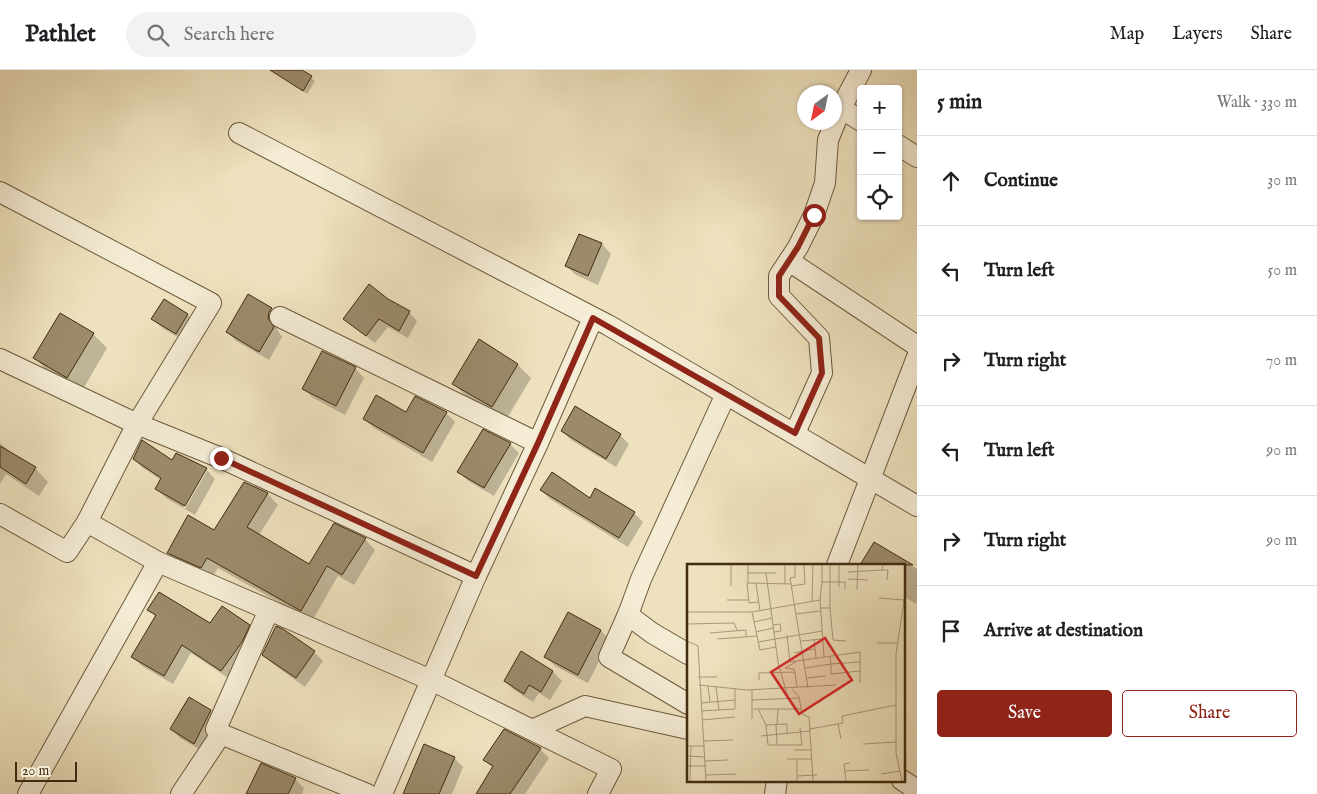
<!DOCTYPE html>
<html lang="en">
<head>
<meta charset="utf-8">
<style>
  body { margin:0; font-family:"IM FELL English",serif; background:#f2f2f2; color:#202124 }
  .controls { position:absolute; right:15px; top:15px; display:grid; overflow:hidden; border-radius:5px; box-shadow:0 1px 4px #0004 }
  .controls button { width:45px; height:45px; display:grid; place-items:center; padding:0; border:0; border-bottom:1px solid #e0e0e0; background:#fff; color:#202124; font:25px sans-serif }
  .compass { position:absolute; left:797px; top:15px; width:45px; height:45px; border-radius:50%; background:#fff; box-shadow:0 1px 4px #0004; rotate:213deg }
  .scale { position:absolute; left:15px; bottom:12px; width:62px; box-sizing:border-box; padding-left:5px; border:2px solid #412c11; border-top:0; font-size:14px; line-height:18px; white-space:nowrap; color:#412c11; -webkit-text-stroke:4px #f4ecd5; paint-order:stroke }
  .stop { position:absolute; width:15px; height:15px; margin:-11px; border:4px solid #8f2418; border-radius:50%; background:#fff }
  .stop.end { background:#8f2418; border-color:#fff; box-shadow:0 1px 5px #0008 }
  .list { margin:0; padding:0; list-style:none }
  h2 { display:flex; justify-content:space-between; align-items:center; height:65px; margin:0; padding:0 20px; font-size:21px }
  h2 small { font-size:16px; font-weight:400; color:#757577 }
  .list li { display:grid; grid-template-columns:32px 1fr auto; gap:15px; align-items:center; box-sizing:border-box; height:90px; padding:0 20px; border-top:1px solid #e0e0e0 }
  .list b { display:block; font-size:19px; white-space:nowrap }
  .list em { font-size:16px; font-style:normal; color:#757577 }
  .actions { display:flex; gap:10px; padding:15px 20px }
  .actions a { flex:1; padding:11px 0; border:1px solid #8f2418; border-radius:5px; text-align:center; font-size:18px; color:#8f2418 }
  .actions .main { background:#8f2418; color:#fff }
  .icon { flex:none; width:28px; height:28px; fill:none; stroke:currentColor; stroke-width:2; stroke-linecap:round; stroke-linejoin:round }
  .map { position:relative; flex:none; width:917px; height:724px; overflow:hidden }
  header { display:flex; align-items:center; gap:30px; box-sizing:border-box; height:70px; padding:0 25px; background:#fff; border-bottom:1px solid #e0e0e0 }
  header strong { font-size:24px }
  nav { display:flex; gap:28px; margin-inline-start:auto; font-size:18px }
  .search { width:350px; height:45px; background:#f2f2f2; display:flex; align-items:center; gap:12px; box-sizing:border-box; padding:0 18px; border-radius:28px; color:#757577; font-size:19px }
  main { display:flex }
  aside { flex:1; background:#fff }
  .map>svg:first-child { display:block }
</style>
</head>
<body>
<header>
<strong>Pathlet</strong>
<div class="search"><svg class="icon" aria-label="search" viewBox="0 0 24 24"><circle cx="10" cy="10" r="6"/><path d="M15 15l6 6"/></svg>Search here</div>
<nav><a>Map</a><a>Layers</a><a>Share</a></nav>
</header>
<main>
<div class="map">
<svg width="917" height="724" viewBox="0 0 917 724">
  <rect width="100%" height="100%" fill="#eee2be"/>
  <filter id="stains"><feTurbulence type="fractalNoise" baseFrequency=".004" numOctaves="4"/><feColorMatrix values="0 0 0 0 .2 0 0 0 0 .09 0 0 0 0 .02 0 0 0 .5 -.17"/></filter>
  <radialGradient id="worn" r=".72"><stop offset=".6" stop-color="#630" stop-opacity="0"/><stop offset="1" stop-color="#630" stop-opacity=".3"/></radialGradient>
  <g fill="#0003">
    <polygon points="289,0 300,0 315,11 307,24 284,8"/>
    <polygon points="579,165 602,174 611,184 598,215 576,205 566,196"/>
    <polygon points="248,226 271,239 281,248 278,252 277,259 282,267 269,290 236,271 227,262"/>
    <polygon points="387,230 409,242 417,251 408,268 388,257 375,273 344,249"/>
    <polygon points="164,231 188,245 197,254 186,272 162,258 153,249"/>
    <polygon points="93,264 107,278 82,321 48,302 35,288"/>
    <polygon points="323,283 355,298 364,308 345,345 313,328 304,319"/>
    <polygon points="518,295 531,308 506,350 467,327 454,314"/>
    <polygon points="446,343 455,352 432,392 374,358 364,348 406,344"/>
    <polygon points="562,361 620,365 629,374 616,397 571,370"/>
    <polygon points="0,373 14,385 35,398 48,412 39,426 6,404 0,414"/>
    <polygon points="510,374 519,383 494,426 468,411 459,402"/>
    <polygon points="177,384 206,399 215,409 195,445 185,439 207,401 204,401 183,438 166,428 157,419 161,410 143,398 134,389 172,392"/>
    <polygon points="244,413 268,424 278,435 259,465 309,495 365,469 375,480 354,515 338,506 312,551 218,498 212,508 179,493 168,483 214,461"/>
    <polygon points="541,420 590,430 634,443 643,452 628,477 550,429"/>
    <polygon points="874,474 917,499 917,532 916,534 903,526 903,495 861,495"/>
    <polygon points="149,540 211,555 249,556 258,565 231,610 191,583 173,614 142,596 133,587 156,547"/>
    <polygon points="568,544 601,561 610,570 588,613 555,596 546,587"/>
    <polygon points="314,582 323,591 305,617 273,594 263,585"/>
    <polygon points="553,602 562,611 550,630 539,623 533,632 514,620 505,611"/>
    <polygon points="189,628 211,641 220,650 204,682 180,668 171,659"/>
    <polygon points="540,679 549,688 525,724 477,724 493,698 485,690"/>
    <polygon points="454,688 463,697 452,724 405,724"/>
    <polygon points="295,709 304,718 302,724 248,724"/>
  </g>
  <g fill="#9b8b6b" stroke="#412c11">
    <polygon points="270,0 302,0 312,6 303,21"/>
    <polygon points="579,164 602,173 588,206 565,196"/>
    <polygon points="369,214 388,229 410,241 399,261 379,249 366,266 343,249"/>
    <polygon points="248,224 272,238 269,242 268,248 274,257 259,282 226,262"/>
    <polygon points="164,229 188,244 176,264 151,249"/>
    <polygon points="60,243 94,263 67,308 33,288"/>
    <polygon points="479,269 518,294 492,337 452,314"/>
    <polygon points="322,281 356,297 336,336 302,319"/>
    <polygon points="376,325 406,342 415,326 447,342 423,383 363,349"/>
    <polygon points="575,336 621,364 606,389 561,361"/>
    <polygon points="483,359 511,373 484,418 457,402"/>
    <polygon points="142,370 172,390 176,383 207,398 185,436 155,419 161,408 133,389"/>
    <polygon points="0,376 36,397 26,414 0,397"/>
    <polygon points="552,402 590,428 595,418 635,442 619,468 540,420"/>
    <polygon points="244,412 268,423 247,457 309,494 334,453 366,468 342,505 327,496 301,541 207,488 201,498 167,483 188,445 214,460"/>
    <polygon points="874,472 913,495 860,495"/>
    <polygon points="159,522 210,553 222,536 250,555 242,572 221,601 182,575 164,606 131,587 156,545 147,540"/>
    <polygon points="568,542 601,560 578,605 544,587"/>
    <polygon points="276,556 283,559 315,581 296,608 262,585"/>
    <polygon points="521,581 553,601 541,622 529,615 524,624 504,611"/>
    <polygon points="189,627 211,640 194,674 170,659"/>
    <polygon points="504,659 541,678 510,724 476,724 493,696 483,690"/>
    <polygon points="424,674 455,687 439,724 403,724"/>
    <polygon points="261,693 296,708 288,724 246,724"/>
  </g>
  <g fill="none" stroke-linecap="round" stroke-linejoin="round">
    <g stroke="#6c5a3c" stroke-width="22">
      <g id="street">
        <polyline points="841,38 861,51"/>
        <polyline points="239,63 608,255 917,436"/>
        <polyline points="898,75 917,87"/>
        <polyline points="0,122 211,233 137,354 221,388 476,506"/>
        <polyline points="789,191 917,276"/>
        <polyline points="280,247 538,373"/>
        <polyline points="0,289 137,354 87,452"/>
        <polyline points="795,363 822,303 819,268 779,226 779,206 798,177 814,145 825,113 828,70 841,38 861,0"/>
        <polyline points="0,444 67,482 87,452 158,492 431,610 611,699 598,724"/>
        <polyline points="837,495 917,287"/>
        <polyline points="629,542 609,587 688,634"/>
        <polyline points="688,584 652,563 628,545 629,542 641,509 726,324"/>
        <polyline points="532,660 585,636 688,659"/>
        <polyline points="221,664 367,724"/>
        <polyline points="902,710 917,720"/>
        <polyline points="28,724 158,492"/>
        <polyline points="181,724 221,664 216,659 269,540"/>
        <polyline points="382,724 476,506 538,373 593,248"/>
        <polyline points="775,724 777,710"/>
      </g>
    </g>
    <use href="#street" stroke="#f4ecd5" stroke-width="20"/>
  </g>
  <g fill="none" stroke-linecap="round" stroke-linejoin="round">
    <polyline stroke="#8f2418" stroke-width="6" points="221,388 476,506 538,373 593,248 795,363 822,303 819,268 779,226 779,206 798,177 814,145"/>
  </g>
  <g transform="translate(687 494)">
    <rect width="218" height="218" fill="#eee2be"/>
    <path fill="none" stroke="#a99979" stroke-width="1" d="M44 1V22M61 1V19L104 20M108 1V13L103 14 121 124M135 1V18H158V25M196 1 195 6H201L200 16M161 8 195 6M60 9H89M79 9 91 98 101 134M161 15 181 16M135 18 133 36 137 93M60 19 62 39 71 38M69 19 73 47M98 20V1M104 22 118 20 117 1M152 23V1M170 26 171 1M192 34 217 36M40 36H61M125 38 126 1M134 44H143V1M143 44 146 76 159 77M0 48H65L133 36M65 48 73 86 89 83M109 50 134 47M67 58 85 54M0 60 47 59 50 66M86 61 93 60 94 67 87 68M69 68 86 64M23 69 59 66V73M100 71 103 98 173 88V119M30 75 70 72M127 75 129 94M0 77 11 82 19 217M114 77 136 75M71 78 135 67M190 79H211M107 89 127 85M143 93 144 100 173 98M118 104 144 100V110L173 107M108 108 107 105 98 104 109 98M11 113H30M120 114 139 112M72 116V109L108 108 110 124M12 121 60 126 149 121M21 122 23 138M29 123 32 146M105 125 112 133 115 150 122 153 126 217M65 126V155M65 136 112 134M14 139 48 136M66 145H115M71 145 79 161M14 147 48 145V125M15 156 48 153M90 160 91 145M151 160 154 175M89 161 90 180M123 165 156 159 155 152 209 141M100 169V160L79 161 81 181H115L113 164M74 172 123 167M17 177 46 176M176 180 209 178M0 182H18M107 186H124M0 192 18 193M100 195H124M18 197 41 196M0 202H19M158 207 182 206M194 210 213 207M19 211 49 210M110 212 130 211M3 217 4 182M110 217V196M159 217 157 200 163 199M215 217 209 189V90L218 30"/>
    <path fill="#d62828" fill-opacity="0.15" stroke="#d62828" stroke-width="2.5" d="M138 74 165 116 112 150 84 108Z"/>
    <rect width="218" height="218" fill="none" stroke="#412c11" stroke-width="2.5"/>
  </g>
  <rect width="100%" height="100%" filter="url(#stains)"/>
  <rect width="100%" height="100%" fill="url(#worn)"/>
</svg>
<div class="controls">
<button>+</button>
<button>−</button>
<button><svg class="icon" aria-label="locate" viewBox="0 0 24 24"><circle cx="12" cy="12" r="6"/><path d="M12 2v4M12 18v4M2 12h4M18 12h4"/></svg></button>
</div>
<svg class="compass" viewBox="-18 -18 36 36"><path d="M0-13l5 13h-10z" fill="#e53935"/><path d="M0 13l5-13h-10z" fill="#757577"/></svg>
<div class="scale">20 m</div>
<div class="stop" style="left:814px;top:145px"></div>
<div class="stop end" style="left:221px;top:388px"></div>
</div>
<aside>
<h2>5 min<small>Walk · 330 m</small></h2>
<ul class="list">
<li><svg class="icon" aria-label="ahead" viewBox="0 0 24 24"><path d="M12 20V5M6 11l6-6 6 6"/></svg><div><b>Continue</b></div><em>30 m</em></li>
<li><svg class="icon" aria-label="left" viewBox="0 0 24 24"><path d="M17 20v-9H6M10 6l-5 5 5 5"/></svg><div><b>Turn left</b></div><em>50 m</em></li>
<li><svg class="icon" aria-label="right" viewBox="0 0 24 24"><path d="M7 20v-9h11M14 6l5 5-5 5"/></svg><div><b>Turn right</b></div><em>70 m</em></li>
<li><svg class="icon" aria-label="left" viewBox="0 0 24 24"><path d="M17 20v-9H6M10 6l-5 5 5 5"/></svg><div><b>Turn left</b></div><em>90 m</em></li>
<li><svg class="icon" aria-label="right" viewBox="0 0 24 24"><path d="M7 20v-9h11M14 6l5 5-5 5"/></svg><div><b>Turn right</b></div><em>90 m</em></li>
<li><svg class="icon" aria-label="arrive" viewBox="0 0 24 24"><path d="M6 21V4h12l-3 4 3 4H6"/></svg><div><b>Arrive at destination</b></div></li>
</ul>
<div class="actions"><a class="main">Save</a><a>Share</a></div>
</aside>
</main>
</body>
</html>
